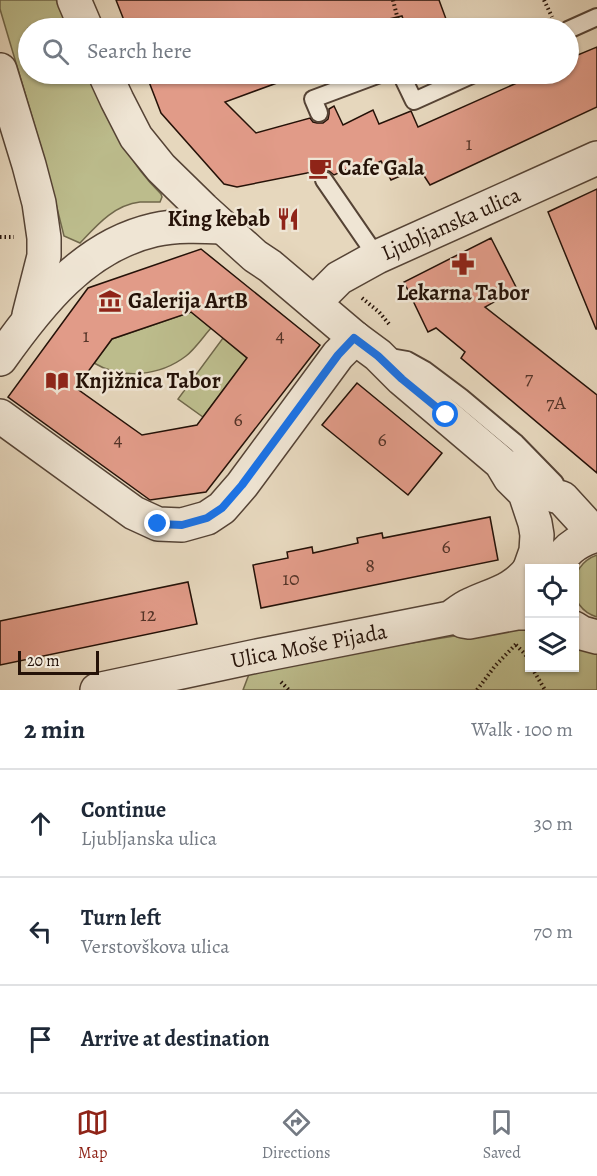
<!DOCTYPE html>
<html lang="en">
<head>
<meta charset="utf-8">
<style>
  body { margin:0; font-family:Alegreya,serif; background:#f2f2f3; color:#1f2937 }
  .controls { position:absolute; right:18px; bottom:18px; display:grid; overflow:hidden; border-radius:0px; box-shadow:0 2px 4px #0004 }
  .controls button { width:54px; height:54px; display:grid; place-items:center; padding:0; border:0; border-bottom:2px solid #e0e1e3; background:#fff; color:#1f2937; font:30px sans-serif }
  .scale { position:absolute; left:18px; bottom:15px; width:81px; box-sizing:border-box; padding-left:6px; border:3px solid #251208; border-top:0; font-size:16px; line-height:21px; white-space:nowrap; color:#251208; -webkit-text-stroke:4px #efe5d4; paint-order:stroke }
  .stop { position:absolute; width:18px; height:18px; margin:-14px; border:4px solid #1a73e8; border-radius:50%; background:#fff }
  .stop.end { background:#1a73e8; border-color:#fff; box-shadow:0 2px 6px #0008 }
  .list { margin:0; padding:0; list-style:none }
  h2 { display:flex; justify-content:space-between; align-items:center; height:78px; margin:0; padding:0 24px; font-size:26px }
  h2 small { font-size:20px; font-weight:400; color:#747a83 }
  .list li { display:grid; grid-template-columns:39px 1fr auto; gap:18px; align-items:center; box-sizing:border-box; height:108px; padding:0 24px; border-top:2px solid #e0e1e3 }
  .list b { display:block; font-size:22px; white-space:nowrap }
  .list p { margin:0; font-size:20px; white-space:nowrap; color:#747a83 }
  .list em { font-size:20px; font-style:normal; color:#747a83 }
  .icon { flex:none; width:33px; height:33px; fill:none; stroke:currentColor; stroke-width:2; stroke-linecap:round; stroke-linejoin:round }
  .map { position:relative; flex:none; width:597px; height:690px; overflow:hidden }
  .search { position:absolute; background:#fff; box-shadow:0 2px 4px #0004; left:18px; right:18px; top:18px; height:66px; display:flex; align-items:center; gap:15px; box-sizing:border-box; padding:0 21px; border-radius:33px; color:#747a83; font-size:22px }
  .sheet { height:402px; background:#fff }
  nav { display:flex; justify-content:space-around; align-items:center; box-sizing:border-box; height:84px; border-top:2px solid #e0e1e3; background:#fff; font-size:16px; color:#747a83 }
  nav a { display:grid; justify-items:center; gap:3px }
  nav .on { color:#8f2418 }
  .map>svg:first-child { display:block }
</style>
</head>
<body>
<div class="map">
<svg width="597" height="690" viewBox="0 0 597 690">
  <rect width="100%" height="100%" fill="#e6d7bd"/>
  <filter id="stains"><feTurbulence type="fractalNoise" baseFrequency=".00333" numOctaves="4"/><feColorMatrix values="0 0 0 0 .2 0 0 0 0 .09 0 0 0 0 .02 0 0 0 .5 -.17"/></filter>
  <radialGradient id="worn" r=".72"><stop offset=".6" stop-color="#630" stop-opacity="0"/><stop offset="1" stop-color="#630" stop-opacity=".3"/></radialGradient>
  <g fill="#bcbc8c" stroke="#70674a" stroke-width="1.5">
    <path d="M0 0H56L69 28H28V74H90C110 119 124 158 161 194L162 197 160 202C154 202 147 202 140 202 114 205 97 225 80 243L64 236 46 164 0 9Z"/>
    <path d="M191 312 211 328C203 337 195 349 186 356 160 376 122 380 94 363L112 339Z"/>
    <polygon points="223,338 247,358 203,417 178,399"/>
    <path d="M597 555V617C566 608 566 566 597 555Z"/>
    <polygon points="516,626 529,628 530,668 574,668 575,645 597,654 597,690 243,690 251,669"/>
  </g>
  <g fill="#e19b88" stroke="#251208" stroke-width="1.5" fill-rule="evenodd">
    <polygon points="116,0 439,0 446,19 422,28 406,28 402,16 351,28 127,28"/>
    <polygon points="597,47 597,107 430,185 419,168 391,180 381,161 353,176 350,168 334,175 329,171 324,170 319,171 316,174 312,172 237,187 224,184 161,113 146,74 295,74 296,76 225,102 256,133 310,118 313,122 317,123 323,123 328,119 329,114 329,109 334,106 343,125 373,110 379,124 411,111 418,127 537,74 568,74 568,59"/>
    <polygon points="597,189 597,329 596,329 548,212"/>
    <polygon points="491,238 517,289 485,307 597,395 597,473 461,358 465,352 436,328 428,332 404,282"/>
    <path d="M201 249 320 345 206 492 150 500 8 397 88 288ZM191 312 247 358 197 425 142 435 76 388 112 339Z"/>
    <polygon points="357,383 442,453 408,495 322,425"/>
    <polygon points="490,517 498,560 261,608 253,565 288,558 287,552 312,547 313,553 358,543 357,538 382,533 383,538"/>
    <polygon points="188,582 197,624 0,665 0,621"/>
  </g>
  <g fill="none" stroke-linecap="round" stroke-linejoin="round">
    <g stroke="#554335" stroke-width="20">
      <g id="service">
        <polyline points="568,30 597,17"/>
        <polyline points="401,74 414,101 474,74"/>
        <polyline points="319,113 313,99 380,74"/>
        <polyline points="324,180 377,257"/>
        <polyline points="384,356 407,360 425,370 461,397 516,443 555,483"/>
      </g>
    </g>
    <g stroke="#554335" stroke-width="36">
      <g id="minor">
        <polyline points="314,303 339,278 377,257 597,158"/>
        <polyline points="0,416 134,513 158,524 182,525 207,518 222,508 242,485 338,355 355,338"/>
      </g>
    </g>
    <g stroke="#554335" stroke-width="36">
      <g id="tertiary">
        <polyline points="74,0 86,28"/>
        <polyline points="0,70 29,165 39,203 44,238 44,256 29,315"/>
        <polyline points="105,74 117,100 136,137 161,168 203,209 255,256 270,266 355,338 378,355 402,379 501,463 510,478 525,493 535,523 537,535 536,551 530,568"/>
        <path d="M0 359C39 304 84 246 154 230 176 225 200 226 223 227"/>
        <polyline points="514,468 548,494 562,498 596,535"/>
        <path d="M557 568C563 550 579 540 597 535"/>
        <polyline points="463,621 469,622 517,613 530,613"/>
        <polyline points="574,628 582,633 597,637"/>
        <path d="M97 690 257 656 450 618C456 614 463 608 470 605 493 594 514 591 530 569"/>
      </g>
    </g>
    <g stroke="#251208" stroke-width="4" stroke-dasharray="1.5 3" stroke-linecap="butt">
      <polyline points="393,0 400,28"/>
      <polyline points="544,0 552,17"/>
      <polyline points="0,237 14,237"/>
      <polyline points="362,298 379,312 389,324"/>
      <polyline points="516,645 525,654 530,662"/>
      <polyline points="532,668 545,690"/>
      <polyline points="281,682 289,690"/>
      <polyline points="477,690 495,666 517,643"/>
    </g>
    <use href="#service" stroke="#efe5d4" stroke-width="16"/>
    <use href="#minor" stroke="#efe5d4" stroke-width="33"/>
    <use href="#tertiary" stroke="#efe5d4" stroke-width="33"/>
  </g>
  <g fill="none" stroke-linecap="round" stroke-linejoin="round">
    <polyline stroke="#1a73e8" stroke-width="8" points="158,524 182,525 207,518 222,508 242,485 338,355 354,338 378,356 402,379 446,415"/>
  </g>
  <defs>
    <g id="cafe-bare" transform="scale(1.8)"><path d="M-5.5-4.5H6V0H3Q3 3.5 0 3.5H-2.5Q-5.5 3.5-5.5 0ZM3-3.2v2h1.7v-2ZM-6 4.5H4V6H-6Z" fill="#8f2418" stroke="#efe5d4" stroke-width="2.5" paint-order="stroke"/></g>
    <g id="restaurant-bare" transform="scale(1.8)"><path d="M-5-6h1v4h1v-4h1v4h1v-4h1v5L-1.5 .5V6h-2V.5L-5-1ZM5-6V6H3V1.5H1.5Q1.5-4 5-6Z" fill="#8f2418" stroke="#efe5d4" stroke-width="2.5" paint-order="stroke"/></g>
    <g id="pharmacy-bare" transform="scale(1.8)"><path d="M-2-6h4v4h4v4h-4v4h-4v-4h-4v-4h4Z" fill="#8f2418" stroke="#efe5d4" stroke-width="2.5" paint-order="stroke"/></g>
    <g id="museum-bare" transform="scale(1.8)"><path d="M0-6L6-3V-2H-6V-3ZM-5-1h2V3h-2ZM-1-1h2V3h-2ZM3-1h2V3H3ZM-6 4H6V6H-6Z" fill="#8f2418" stroke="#efe5d4" stroke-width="2.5" paint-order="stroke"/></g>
    <g id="library-bare" transform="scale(1.8)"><path d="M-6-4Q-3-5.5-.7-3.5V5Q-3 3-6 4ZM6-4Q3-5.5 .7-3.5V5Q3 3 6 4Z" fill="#8f2418" stroke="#efe5d4" stroke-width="2.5" paint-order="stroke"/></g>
  </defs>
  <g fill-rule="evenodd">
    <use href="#cafe-bare" x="320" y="168"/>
    <use href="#restaurant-bare" x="288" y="219"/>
    <use href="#pharmacy-bare" x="463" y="264"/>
    <use href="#museum-bare" x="110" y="301"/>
    <use href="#library-bare" x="57" y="381"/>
  </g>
  <g text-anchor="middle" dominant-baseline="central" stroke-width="5" stroke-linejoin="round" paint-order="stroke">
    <g font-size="20" fill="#543428">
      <text x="469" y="143">1</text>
      <text x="86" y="335">1</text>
      <text x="280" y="335">4</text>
      <text x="529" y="377">7</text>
      <text x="556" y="402">7A</text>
      <text x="238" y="419">6</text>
      <text x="118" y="439">4</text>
      <text x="382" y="439">6</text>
      <text x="446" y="546">6</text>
      <text x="370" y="565">8</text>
      <text x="291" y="578">10</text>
      <text x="148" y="614">12</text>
    </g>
    <g font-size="22" font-weight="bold" fill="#251208" stroke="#efe5d4" text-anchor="start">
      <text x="338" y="168">Cafe Gala</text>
      <text x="270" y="219" text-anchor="end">King kebab</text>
      <text x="463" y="293" text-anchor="middle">Lekarna Tabor</text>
      <text x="128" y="301">Galerija ArtB</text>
      <text x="75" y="381">Knjižnica Tabor</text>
    </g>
    <g font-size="22" fill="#251208" stroke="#efe5d4">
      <text transform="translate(451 224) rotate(-24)">Ljubljanska ulica</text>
      <text transform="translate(309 646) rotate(-11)">Ulica Moše Pijada</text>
    </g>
  </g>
  <rect width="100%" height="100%" filter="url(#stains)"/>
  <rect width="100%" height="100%" fill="url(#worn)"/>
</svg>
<div class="controls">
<button><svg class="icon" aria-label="locate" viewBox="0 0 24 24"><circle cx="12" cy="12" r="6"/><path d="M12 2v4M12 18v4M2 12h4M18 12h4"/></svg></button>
<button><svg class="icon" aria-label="layers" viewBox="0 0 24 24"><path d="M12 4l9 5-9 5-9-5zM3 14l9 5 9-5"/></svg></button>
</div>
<div class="scale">20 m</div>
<div class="stop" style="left:446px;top:415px"></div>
<div class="stop end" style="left:158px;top:524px"></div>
<div class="search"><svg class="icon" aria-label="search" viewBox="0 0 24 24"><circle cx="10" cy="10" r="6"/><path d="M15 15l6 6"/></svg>Search here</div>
</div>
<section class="sheet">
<h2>2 min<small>Walk · 100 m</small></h2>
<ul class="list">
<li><svg class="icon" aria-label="ahead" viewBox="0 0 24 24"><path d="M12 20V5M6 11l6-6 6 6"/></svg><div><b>Continue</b><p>Ljubljanska ulica</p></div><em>30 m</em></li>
<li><svg class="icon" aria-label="left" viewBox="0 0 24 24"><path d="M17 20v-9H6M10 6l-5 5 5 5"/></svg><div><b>Turn left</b><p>Verstovškova ulica</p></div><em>70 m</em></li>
<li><svg class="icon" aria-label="arrive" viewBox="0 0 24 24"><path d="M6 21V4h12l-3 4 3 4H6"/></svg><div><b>Arrive at destination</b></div></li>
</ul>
</section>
<nav>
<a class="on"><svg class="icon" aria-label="map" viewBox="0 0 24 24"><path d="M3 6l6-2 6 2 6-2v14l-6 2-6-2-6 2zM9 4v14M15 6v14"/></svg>Map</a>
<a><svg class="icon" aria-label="directions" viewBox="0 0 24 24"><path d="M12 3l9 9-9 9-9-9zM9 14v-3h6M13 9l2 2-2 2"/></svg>Directions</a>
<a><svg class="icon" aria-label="saved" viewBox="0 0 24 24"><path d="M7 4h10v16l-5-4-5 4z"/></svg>Saved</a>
</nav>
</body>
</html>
